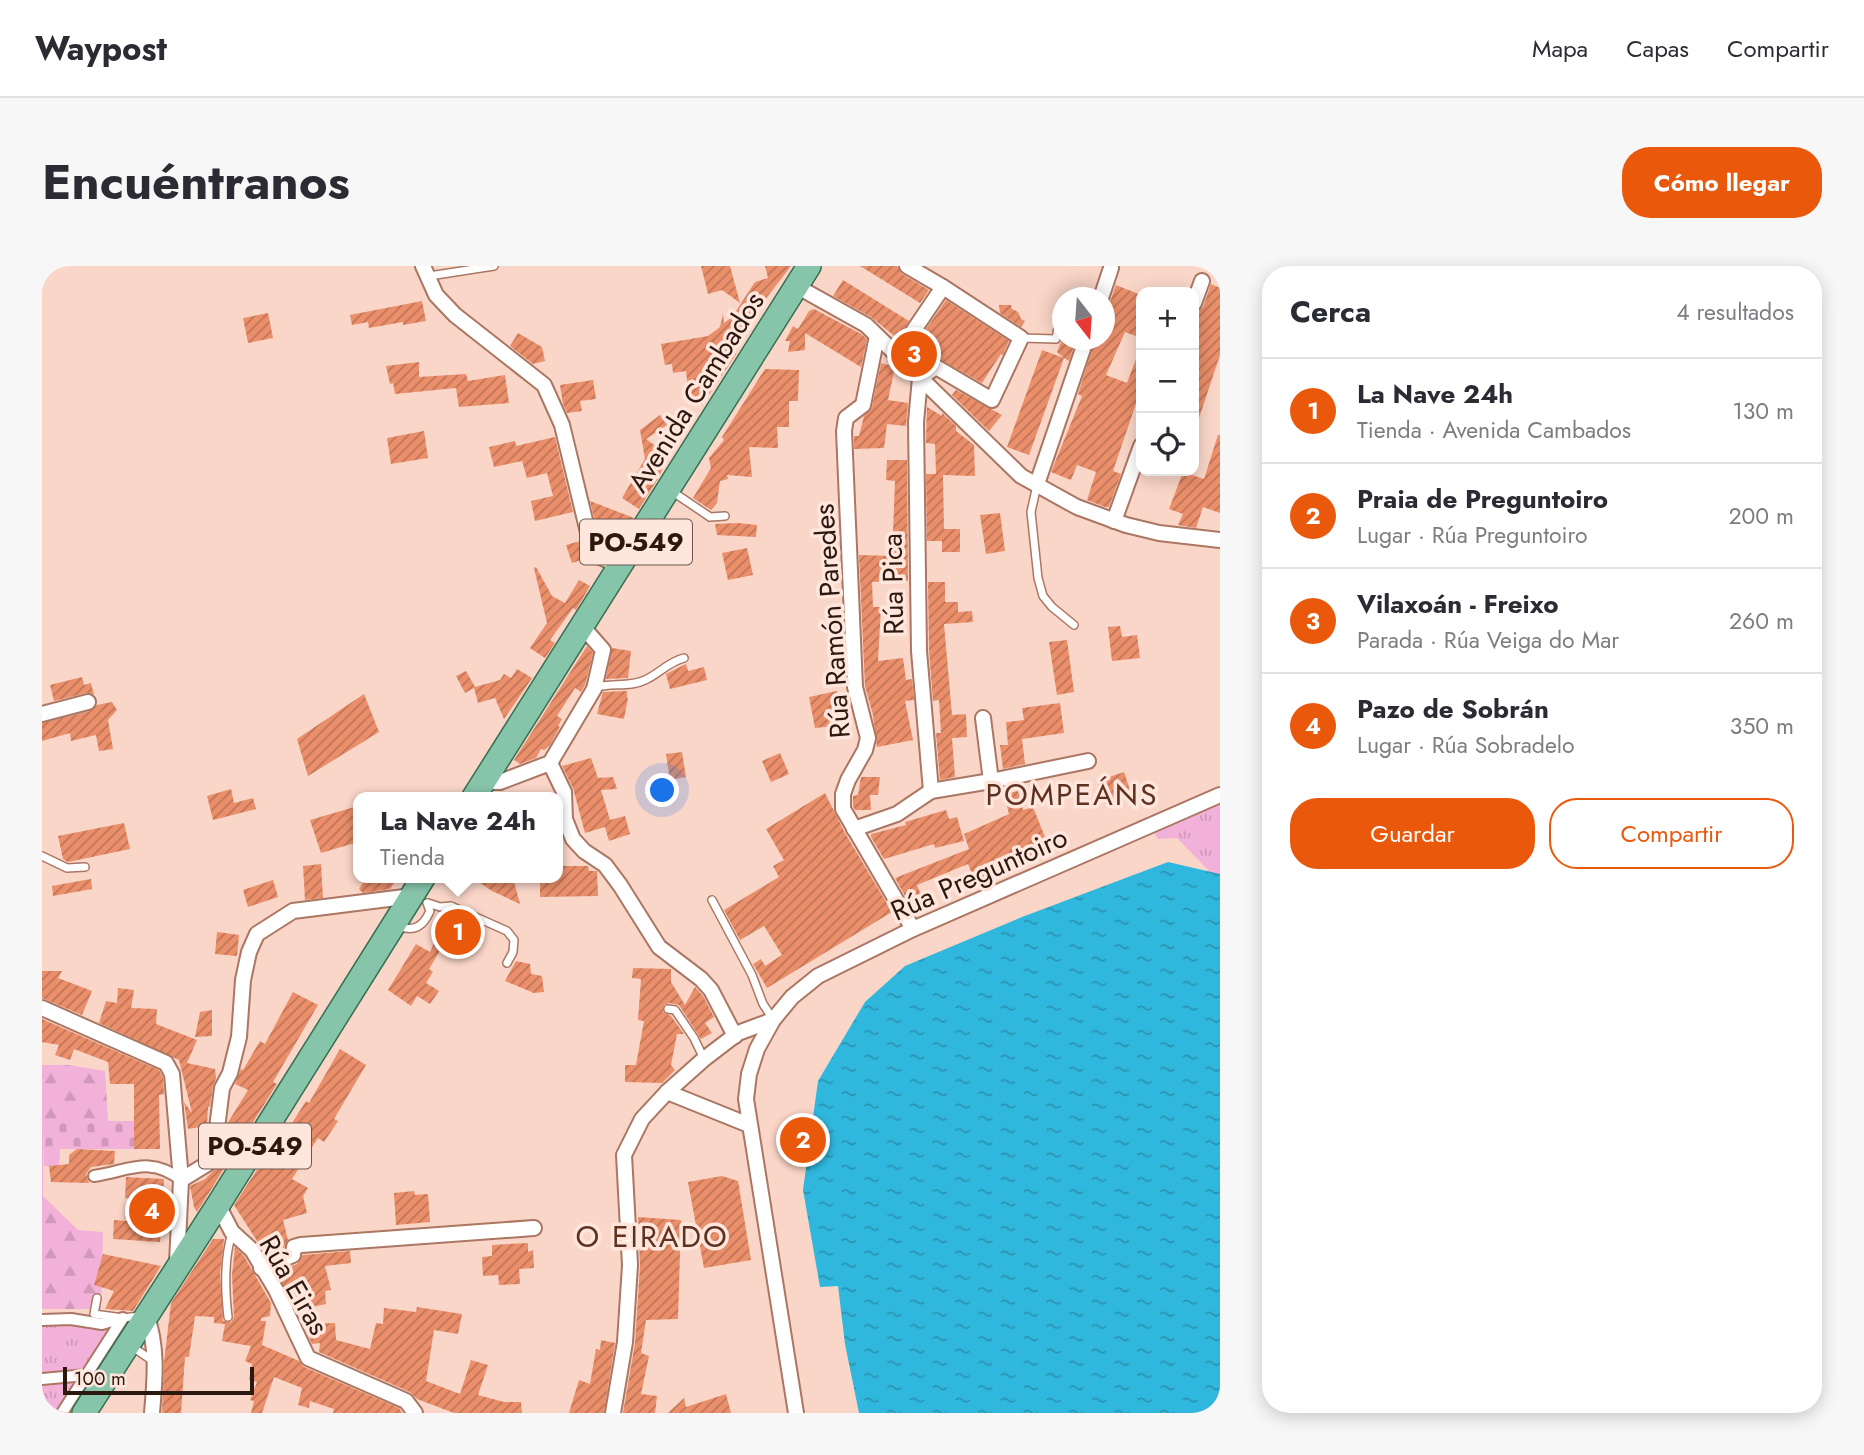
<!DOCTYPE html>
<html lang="es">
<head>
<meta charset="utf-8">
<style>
  body { margin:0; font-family:Jost,sans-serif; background:#f7f7f7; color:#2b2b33 }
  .controls { position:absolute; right:21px; top:21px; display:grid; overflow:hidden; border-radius:14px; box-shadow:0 4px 18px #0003 }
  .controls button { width:63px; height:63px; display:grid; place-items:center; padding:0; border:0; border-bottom:2px solid #e1e1e2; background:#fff; color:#2b2b33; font:35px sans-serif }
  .compass { position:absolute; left:1010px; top:21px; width:63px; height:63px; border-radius:50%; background:#fff; box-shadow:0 4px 18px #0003; rotate:163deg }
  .scale { position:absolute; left:21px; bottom:18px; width:191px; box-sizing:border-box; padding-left:7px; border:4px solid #2d1810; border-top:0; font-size:19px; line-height:24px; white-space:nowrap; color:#2d1810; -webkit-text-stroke:5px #fee6dd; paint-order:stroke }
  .you { position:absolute; left:621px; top:525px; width:24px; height:24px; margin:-18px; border:5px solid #fff; border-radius:50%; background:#1a73e8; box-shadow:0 0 0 10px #1a73e833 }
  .badge { display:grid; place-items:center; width:46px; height:46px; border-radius:50%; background:#ea580c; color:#fff; font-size:23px; font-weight:700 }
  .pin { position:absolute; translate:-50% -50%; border:4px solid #fff; box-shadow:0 2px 7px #0006 }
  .popup { position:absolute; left:311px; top:526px; width:210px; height:91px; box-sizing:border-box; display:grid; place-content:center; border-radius:14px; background:#fff; filter:drop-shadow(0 2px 5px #0005); font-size:23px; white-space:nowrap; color:#7c7c81 }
  .popup b { font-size:26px; color:#2b2b33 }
  .popup::after { content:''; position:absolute; left:50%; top:100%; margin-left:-14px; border:14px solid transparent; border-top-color:#fff }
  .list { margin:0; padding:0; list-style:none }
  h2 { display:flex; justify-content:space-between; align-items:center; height:91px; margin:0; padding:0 28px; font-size:30px }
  h2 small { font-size:23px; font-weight:400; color:#7c7c81 }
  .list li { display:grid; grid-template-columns:46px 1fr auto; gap:21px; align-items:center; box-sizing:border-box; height:105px; padding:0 28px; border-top:2px solid #e1e1e2 }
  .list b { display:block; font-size:26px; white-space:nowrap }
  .list p { margin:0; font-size:23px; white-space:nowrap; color:#7c7c81 }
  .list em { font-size:23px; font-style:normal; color:#7c7c81 }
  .actions { display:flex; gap:14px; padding:21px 28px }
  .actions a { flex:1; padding:16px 0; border:2px solid #ea580c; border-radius:28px; text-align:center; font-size:24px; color:#ea580c }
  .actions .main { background:#ea580c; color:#fff }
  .icon { flex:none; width:38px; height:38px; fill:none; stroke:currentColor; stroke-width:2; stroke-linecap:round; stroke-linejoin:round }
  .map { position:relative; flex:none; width:1178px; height:1147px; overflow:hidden; border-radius:28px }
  header { display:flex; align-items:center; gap:42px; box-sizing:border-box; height:98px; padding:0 35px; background:#fff; border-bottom:2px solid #e1e1e2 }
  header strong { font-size:33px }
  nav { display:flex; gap:38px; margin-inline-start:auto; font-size:24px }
  .intro { display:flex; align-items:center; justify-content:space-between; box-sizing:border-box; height:168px; padding:0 42px }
  h1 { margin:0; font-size:49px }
  .button { padding:18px 32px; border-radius:28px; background:#ea580c; color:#fff; font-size:24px; font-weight:700 }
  main { display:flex; gap:42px; padding:0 42px }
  aside { flex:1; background:#fff; border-radius:28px; box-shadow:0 4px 18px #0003 }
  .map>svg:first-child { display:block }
</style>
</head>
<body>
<header>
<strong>Waypost</strong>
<nav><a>Mapa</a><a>Capas</a><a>Compartir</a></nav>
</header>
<div class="intro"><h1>Encuéntranos</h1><a class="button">Cómo llegar</a></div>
<main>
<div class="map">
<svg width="1178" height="1147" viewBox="0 0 1178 1147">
  <defs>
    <pattern id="forest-firs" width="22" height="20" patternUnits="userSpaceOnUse" patternTransform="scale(1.75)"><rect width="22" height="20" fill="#f2b1d9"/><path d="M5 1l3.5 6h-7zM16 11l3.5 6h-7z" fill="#d098b9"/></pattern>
    <pattern id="cemetery-stones" width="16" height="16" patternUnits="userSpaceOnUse" patternTransform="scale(1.75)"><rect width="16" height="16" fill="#f2b1d9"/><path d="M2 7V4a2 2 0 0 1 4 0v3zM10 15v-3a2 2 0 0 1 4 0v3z" fill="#d098b9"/></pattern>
    <pattern id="park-tufts" width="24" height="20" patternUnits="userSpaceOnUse" patternTransform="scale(1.75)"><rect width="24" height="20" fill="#f2b1d9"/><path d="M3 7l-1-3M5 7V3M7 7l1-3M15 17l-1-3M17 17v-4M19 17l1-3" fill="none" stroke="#d098b9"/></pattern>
    <pattern id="water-ripples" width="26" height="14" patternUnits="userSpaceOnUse" patternTransform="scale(1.75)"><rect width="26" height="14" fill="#30b7dd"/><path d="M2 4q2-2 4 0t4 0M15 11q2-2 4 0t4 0" fill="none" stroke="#2994b2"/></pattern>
    <pattern id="building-hatch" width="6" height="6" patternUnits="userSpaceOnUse" patternTransform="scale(1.75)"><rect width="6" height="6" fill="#eb8f6b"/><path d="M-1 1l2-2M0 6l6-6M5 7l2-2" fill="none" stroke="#bf7457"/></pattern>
  </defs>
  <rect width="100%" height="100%" fill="#fad6c8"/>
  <polygon fill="url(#forest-firs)" points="0,799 26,799 63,805 66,855 2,856 1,930 36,964 61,966 59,1043 0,1043"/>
  <polygon fill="url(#cemetery-stones)" points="2,855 92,855 92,883 18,883 17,900 2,900"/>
  <g fill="url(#park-tufts)">
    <polygon points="1178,529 1178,608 1168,606 1135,572 1116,573 1108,559"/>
    <polygon points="81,1052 20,1147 0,1147 0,1054 60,1058"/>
  </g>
  <polygon fill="url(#water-ripples)" points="1126,596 1178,608 1178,1147 817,1147 803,1078 796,1020 778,1021 761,924 776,815 823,736 863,700 980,651"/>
  <g fill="url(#building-hatch)">
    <polygon points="659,0 688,0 698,37 680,24 666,28"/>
    <polygon points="723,0 749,0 713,47 707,63 684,67 688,88 695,87 660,139 642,127 646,122 644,105 631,107 630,98 623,99 619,78 666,70 678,61 681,48 682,57 690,51 713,16 726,12"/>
    <polygon points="818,0 855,0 860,8 887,24 878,37"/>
    <polygon points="801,14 867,55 855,72 829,51 791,30"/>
    <polygon points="1169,18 1178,22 1178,89 1154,161 1152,161 1152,46 1161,41"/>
    <polygon points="1074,19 1099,29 1099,72 1083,66 1064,109 1085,117 1099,80 1099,123 1071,205 1079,208 1067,241 1063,241 1045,234 1054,206 1035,199 1029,214 1009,206 1040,130 1036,128 1053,74 1062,74 1062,53"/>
    <polygon points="904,34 967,75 961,89 959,88 940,117 873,79"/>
    <polygon points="380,35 384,55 361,59 361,56 327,62 326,56 310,59 308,49"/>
    <polygon points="957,39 969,39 970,43 976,46 979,53 983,55 979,61 958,47"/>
    <polygon points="772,43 819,68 825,73 819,101 763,67 763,84 746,86 748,75 743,75 751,60 756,63 767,45"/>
    <polygon points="226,47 231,72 206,77 201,52"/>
    <polygon points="476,67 500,81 503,95 491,98 468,80"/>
    <polygon points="1020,74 1034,74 1027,95 1022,92 987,189 965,181 1000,84 1022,92 1015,86"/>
    <polygon points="377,96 377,111 424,108 426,115 463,109 467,137 417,141 414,122 353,128 351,117 348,118 344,100"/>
    <polygon points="839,97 853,101 846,134 866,137 864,160 845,158 842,182 812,183 812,170 817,170 822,150 830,141"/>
    <polygon points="723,103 757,104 756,135 747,135 747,161 735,161 736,182 707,181 710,211 685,209 686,213 678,215 675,237 669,244 651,232 669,202 667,192 682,174 680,171"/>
    <polygon points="551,114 554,133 538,135 540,145 525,147 521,138 518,119"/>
    <polygon points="914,124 960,149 947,165 910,129"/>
    <polygon points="885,141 900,150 900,147 914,160 914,165 932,179 933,210 901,209 902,263 918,263 918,286 900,286 900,275 885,275 884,208 894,208 893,178 884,177"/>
    <polygon points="618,149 625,159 604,173 626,189 617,211 597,243 580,232 603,193 598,164"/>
    <polygon points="382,165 386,192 349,198 345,172"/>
    <polygon points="1176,169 1178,169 1178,247 1161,241 1154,262 1136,259 1141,248 1127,243 1141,206 1162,213"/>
    <polygon points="513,171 531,246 493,255 489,235 511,230 505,207 485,212 480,195 452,201 447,181 473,175 474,180"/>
    <polygon points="845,194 865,194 866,315 830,316 831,341 839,341 836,395 861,392 864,414 870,413 872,434 863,435 871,474 835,481 831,449 823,420 817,289 850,290 853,215 844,214"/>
    <polygon points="548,235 592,252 570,286 561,282 558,276"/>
    <polygon points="958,247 963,285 944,288 938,249"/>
    <polygon points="696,257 715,259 714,271 675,269 673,258"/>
    <polygon points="538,275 545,292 530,297 524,279"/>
    <polygon points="705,282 711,309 686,314 680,287"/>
    <polygon points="494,301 510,330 523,337 537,314 548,320 534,344 531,342 508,374 513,377 503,392 488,382 505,357 492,302"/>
    <polygon points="886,316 903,316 903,336 916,336 916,346 930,345 931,356 902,358 910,449 924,448 925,471 910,472 913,511 898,514 894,467 899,467 897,434 891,435 887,385"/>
    <polygon points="1078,360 1080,371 1095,369 1098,392 1070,395 1066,361"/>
    <polygon points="1025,374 1032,426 1015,429 1007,376"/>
    <polygon points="545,380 551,387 543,419 539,426 533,422 515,450 520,453 516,460 518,461 508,479 502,484 499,483 494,492 478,498 472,494"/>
    <polygon points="570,382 589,385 586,412 564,413"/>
    <polygon points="644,398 646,405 662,401 665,414 628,423 624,408"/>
    <polygon points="475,403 490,412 462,453 453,432 436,437 432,422 423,427 414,410 424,405 433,421 458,414 462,408 469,412"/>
    <polygon points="40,411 42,419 49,417 52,429 44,427 12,435 8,419"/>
    <polygon points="585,425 585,432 586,432 582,453 555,448 561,426"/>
    <polygon points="795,425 802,459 773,462 767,431"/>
    <polygon points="322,428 337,466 266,510 255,473"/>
    <polygon points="70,436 75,444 66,454 71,483 57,485 54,469 29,475 28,467 0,475 0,457 48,445 55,439"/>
    <polygon points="1018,437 1022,467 980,473 983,498 961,503 958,479 966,479 964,456 982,454 980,442"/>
    <polygon points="640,486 644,511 628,514 624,488"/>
    <polygon points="738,487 747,508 729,516 720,495"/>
    <polygon points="549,492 556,512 571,511 575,523 559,524 568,554 583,550 588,568 567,575 563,561 543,567 531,522 520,500"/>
    <polygon points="1082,506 1090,530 1063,538 1055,515"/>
    <polygon points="819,511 838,511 836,529 828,529 829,544 813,544 811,540 811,530 816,529"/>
    <polygon points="189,523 192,537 211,532 214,543 171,554 165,530"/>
    <polygon points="976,525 981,544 991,541 1003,571 994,575 1001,592 934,618 926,598 875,619 884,641 872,646 853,612 927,583 922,568 967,548 962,528"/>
    <polygon points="783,527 803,567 850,646 725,722 711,698 719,693 723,700 740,689 722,660 698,674 682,644 737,611 731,600 742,594 724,563"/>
    <polygon points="316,540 316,576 279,587 268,554"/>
    <polygon points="904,544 907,553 915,551 922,575 893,582 892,578 842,593 829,571 829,568 864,559 863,556"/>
    <polygon points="82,557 88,583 26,596 21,593 16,570"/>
    <polygon points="279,598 281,632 263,634 261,600"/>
    <polygon points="516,600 546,600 547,605 555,605 556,630 498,631 498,612 516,612"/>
    <polygon points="324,612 356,612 348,623 321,627 317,623"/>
    <polygon points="431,612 471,612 478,638 450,625"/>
    <polygon points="49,613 50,623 11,630 10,620"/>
    <polygon points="231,614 236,631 206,641 201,624"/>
    <polygon points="406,646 438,660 425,688 402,678 387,703 391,706 384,717 397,725 388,738 375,730 369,740 346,724 374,678 388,686"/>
    <polygon points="175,666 197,669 195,690 173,688"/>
    <polygon points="474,695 488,698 489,708 500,710 502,726 492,727 463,715"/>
    <polygon points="591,702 629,703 629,716 643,739 653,721 661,730 672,751 663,757 670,767 659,773 637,739 627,737 622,739 621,746 629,750 642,768 635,768 629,799 633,804 620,817 583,816 583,799 594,799 602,755 596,754 599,713 590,712"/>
    <polygon points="0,705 20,705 16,712 50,725 40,749 0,732"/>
    <polygon points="76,722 92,724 89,742 115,743 114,758 155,774 145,797 173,803 174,812 171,820 168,840 166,841 165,860 146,863 142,836 150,847 137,794 57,757 64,735 75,737"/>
    <polygon points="251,726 276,739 231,816 235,818 155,946 152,941 148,920 163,913 173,903 177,878 185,858 206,824 193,818 199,803 201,804 218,775 223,778"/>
    <polygon points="170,744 170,770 153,771 158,746"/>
    <polygon points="0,753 117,804 121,811 122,828 117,829 118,883 92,883 92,818 68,818 66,796 45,788 32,783 28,794 13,789 17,779 0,776"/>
    <polygon points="298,783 324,799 292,853 296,855 282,876 276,872 250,913 266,922 261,930 265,947 241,954 246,974 242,982 224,989 192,939 220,896 224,898 264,835 267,837"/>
    <polygon points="35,883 73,885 72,898 49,901 44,908 47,917 9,916 7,900 27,898 27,889"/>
    <polygon points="680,910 696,915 709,994 662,1002 646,916"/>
    <polygon points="84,911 122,913 118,976 71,973 72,954 98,956 100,933 83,932"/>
    <polygon points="372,925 373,929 386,928 388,956 354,959 352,927"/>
    <polygon points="596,951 639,954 636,1053 604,1054 599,1087 607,1090 599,1128 615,1130 613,1147 581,1147 593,1077 598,1000"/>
    <polygon points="171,973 182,973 178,1008 181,1055 189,1056 192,1051 190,1009 193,981 202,990 229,1037 228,1050 219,1052 219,1055 224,1055 220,1079 257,1095 262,1101 357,1142 360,1147 291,1147 292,1143 268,1135 267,1142 256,1139 260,1122 232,1111 220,1147 209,1147 212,1135 208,1134 215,1116 207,1114 210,1098 203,1095 209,1080 180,1075 183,1058 172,1057 172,1051 153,1050 147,1091 143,1091 139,1147 120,1147 122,1096 129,1037"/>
    <polygon points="486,977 486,986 491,984 492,1002 477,1003 478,1018 457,1019 456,1009 441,1010 440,991 450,990 450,979"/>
    <polygon points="308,985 309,997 283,1000 289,1024 283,1025 284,1038 254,1044 234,1006 255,998 261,989"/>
    <polygon points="61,988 119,1000 91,1045 63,1043 72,1025 52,1019"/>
    <polygon points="375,1041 420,1048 416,1068 392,1064 384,1115 418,1128 429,1094 446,1099 436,1129 462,1136 479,1136 480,1147 412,1147 375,1133 368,1126 277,1086 278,1077 270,1078 261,1058 293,1057 294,1074 328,1083 334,1057 341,1058 342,1042 374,1046"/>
    <polygon points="559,1074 573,1077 562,1147 527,1147 537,1114 548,1118 554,1083 558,1084"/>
    <polygon points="684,1128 689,1147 626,1147 642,1132 644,1141"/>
  </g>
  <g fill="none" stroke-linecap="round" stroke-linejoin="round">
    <g stroke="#ab7662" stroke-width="10">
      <g id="service">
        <polyline points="387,10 452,0"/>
        <polyline points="979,72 1014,73 1016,61"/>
        <polyline points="995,219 989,246 996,312 1001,330 1010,341 1032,359"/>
        <polyline points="631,226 668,251 683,250"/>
        <path d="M552 422C568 416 587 422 603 414 617 408 626 396 642 392"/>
        <polyline points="0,590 25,602 43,601"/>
        <polyline points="670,634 710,709 721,738 731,753"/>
        <polyline points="386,637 398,641 409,640 465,665 472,674 471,686 465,697"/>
        <path d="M356 660C372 666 381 661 388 645L385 637"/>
        <polyline points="626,743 633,744 652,772 662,793"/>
        <polyline points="55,1032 52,1048 81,1052 97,1050"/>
        <path d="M186 1051C183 1025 182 992 190 967"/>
        <polyline points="89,1080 111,1095"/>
      </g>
    </g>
    <g stroke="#ab7662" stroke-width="14">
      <g id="pedestrian">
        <path d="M52 910C86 905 108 889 139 914"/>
        <polyline points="0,1054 29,1053 60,1058 81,1052 20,1147"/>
        <polyline points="0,1113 44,1109"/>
      </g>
    </g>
    <g stroke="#ab7662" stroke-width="18">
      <g id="minor">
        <polyline points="381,0 394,29 413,49 502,119 520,159 549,279 554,289 578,300"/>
        <polyline points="865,0 901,21"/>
        <polyline points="756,21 824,59 979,210 1035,241 1084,259 1117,267 1178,274"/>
        <polyline points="1059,32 1069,2"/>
        <polyline points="1152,37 1160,15"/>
        <polyline points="835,70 821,139 804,152 802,165 813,421 826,472 823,484 806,514 801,528 801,543 871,663"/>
        <polyline points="855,89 901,21 979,72 950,134 894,101 878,112 874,156 877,385 889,525"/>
        <polyline points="995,218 1044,74"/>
        <polyline points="1072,255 1099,180"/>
        <polyline points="0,448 46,436"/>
        <polyline points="941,452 949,515"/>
        <polyline points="508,497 522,526 523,553 531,573 542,585 563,599 578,619 617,681 659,713 669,724 693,770"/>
        <polyline points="441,516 458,516 508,497 552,423 561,384 540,360"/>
        <polyline points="812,563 855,548 889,525 949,515 1046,495"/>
        <polyline points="0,742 124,797 130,808 139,914 135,997"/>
        <polyline points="625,826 707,859"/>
        <polyline points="139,914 165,898 168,875 175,862 180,822 188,807 197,771 201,714 207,686 215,668 251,645 370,630"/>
        <polyline points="176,939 190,966 210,984 234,1024 266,1092 364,1135 373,1147"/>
        <polyline points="219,1002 251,989 252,981 259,979 492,962"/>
        <path d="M104 1048C116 1080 113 1113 110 1147"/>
        <polyline points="571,1147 583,1076 588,999 582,889 600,853 625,826 662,793 696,767 731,754"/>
        <polyline points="754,1147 704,833 707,808 715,783 731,754 750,731 776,710 871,663 1178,529"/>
      </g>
    </g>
    <g stroke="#346f50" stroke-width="26">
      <g id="primary">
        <polyline points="432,531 767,0"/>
        <polyline points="42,1147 176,939 381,612"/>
      </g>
    </g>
    <use href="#service" stroke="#fff" stroke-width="7"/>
    <use href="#pedestrian" stroke="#fff" stroke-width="10"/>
    <use href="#minor" stroke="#fff" stroke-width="14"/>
    <use href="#primary" stroke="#87c5ab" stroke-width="23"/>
  </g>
  <g text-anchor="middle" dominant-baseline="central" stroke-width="7" stroke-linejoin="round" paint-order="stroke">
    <g fill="#fee6dd" stroke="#6c564e" stroke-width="2">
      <rect x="538" y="253.5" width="112" height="45" rx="5"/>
      <rect x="157" y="857.5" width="112" height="45" rx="5"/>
    </g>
    <g font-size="26" font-weight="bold" fill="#2d1810">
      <text x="594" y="276">PO-549</text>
      <text x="213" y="880">PO-549</text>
    </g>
    <g font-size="28" fill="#2d1810" stroke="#fee6dd">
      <text transform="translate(654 126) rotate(-58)">Avenida Cambados</text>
      <text transform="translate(851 318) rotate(-91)">Rúa Pica</text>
      <text transform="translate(790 355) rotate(-94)">Rúa Ramón Paredes</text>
      <text transform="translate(937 608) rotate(-24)">Rúa Preguntoiro</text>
      <text transform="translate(252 1019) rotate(60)">Rúa Eiras</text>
    </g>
    <g font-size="30" letter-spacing="2" fill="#5f311f" stroke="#fee6dd">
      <text x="1030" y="528">POMPEÁNS</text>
      <text x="610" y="970">O EIRADO</text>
    </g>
  </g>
</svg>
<div class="controls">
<button>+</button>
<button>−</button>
<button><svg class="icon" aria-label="locate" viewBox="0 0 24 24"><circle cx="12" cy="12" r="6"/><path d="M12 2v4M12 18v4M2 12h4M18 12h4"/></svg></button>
</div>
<svg class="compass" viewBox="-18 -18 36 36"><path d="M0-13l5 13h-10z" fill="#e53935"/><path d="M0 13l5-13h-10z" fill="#7c7c81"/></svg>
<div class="scale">100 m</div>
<div class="you"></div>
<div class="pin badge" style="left:416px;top:666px">1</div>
<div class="popup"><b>La Nave 24h</b>Tienda</div>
<div class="pin badge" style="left:761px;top:874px">2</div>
<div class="pin badge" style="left:872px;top:88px">3</div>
<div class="pin badge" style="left:110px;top:945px">4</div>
</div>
<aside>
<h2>Cerca<small>4 resultados</small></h2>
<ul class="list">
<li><span class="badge">1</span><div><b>La Nave 24h</b><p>Tienda · Avenida Cambados</p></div><em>130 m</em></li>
<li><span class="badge">2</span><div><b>Praia de Preguntoiro</b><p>Lugar · Rúa Preguntoiro</p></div><em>200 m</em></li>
<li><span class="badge">3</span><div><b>Vilaxoán - Freixo</b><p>Parada · Rúa Veiga do Mar</p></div><em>260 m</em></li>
<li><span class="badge">4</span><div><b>Pazo de Sobrán</b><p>Lugar · Rúa Sobradelo</p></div><em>350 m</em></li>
</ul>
<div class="actions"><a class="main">Guardar</a><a>Compartir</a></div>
</aside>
</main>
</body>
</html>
